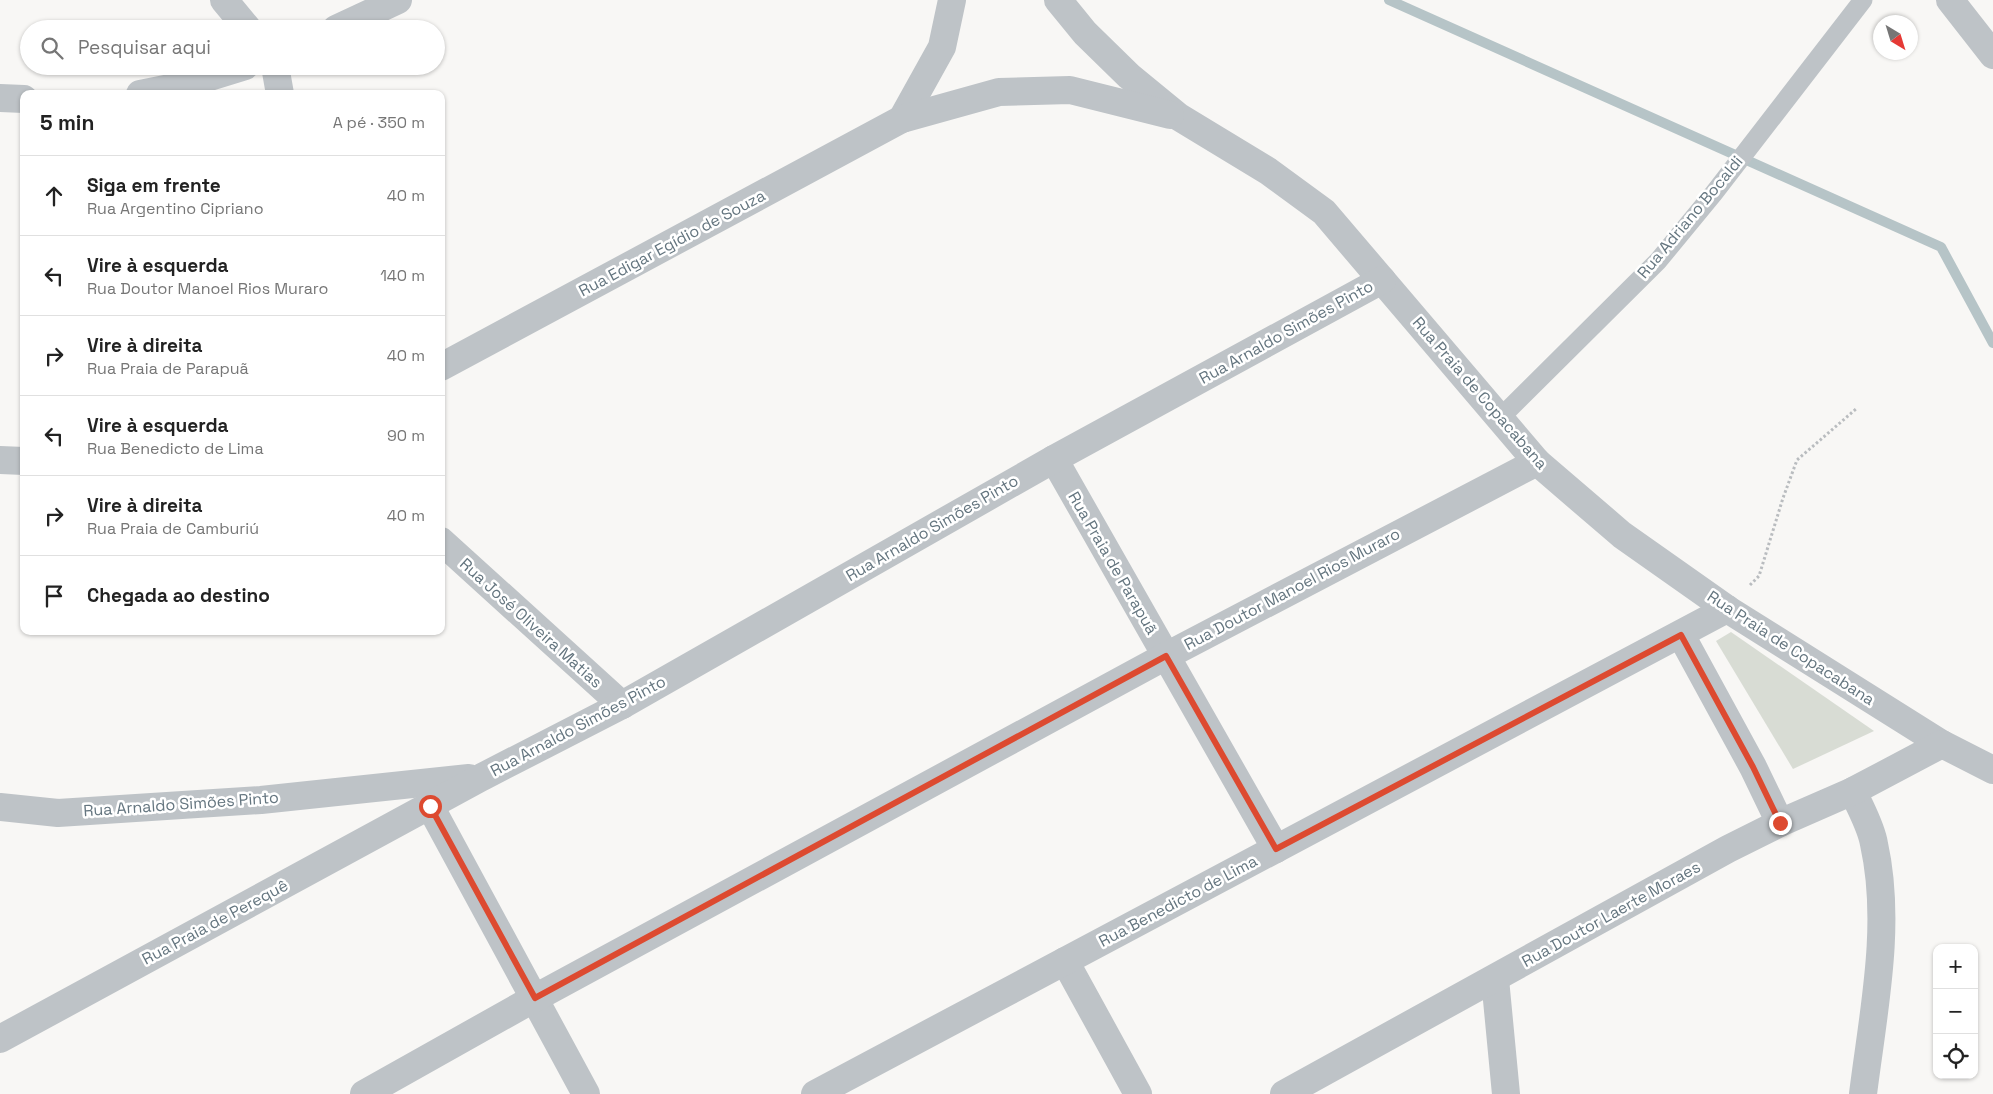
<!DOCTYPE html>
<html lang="pt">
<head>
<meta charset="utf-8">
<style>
  body { margin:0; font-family:"Space Grotesk",sans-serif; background:#f6f6f6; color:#222 }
  .controls { position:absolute; right:15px; bottom:15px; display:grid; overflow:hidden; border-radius:10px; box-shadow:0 1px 4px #0004 }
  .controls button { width:45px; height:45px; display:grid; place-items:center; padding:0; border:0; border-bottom:1px solid #e0e0e0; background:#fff; color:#222; font:25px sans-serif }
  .compass { position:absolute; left:1873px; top:15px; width:45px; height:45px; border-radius:50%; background:#fff; box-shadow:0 1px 4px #0004; rotate:142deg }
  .stop { position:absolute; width:15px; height:15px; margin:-11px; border:4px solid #dd4a30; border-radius:50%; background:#fff }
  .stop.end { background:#dd4a30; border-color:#fff; box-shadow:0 1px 5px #0008 }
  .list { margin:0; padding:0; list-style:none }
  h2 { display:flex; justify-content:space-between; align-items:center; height:65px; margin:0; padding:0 20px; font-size:21px }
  h2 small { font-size:16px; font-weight:400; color:#767676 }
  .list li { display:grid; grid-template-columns:32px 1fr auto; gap:15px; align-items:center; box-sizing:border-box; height:80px; padding:0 20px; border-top:1px solid #e0e0e0 }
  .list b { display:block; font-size:19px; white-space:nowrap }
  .list p { margin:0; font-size:16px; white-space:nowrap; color:#767676 }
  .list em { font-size:16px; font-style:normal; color:#767676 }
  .icon { flex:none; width:28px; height:28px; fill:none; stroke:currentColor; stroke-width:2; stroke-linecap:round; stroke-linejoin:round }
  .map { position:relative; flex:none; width:1993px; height:1094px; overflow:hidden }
  .search { position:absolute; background:#fff; box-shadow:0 1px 4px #0004; left:20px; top:20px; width:425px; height:55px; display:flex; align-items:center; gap:12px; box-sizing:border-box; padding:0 18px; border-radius:28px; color:#767676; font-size:19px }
  .panel { position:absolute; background:#fff; box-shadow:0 1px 4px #0004; left:20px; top:90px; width:425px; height:545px; border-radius:10px }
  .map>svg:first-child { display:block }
</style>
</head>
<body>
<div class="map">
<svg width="1993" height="1094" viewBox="0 0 1993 1094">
  <rect width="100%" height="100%" fill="#f8f7f5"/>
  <polygon fill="#d8dcd4" points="1731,632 1874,731 1793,769 1716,641"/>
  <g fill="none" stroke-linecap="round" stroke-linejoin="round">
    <polyline stroke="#b6c4c7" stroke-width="10" points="1389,0 1941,247 1993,343"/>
    <polyline stroke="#b9bcbf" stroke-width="3" stroke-dasharray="2.5 2.5" stroke-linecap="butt" points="1750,585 1759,576 1783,498 1797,460 1856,409"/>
    <polyline stroke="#bec3c7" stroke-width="19" points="1500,418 1658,261 1714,193 1863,0"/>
    <g stroke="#bec3c7" stroke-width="28">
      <polyline points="224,0 248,29"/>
      <polyline points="1058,0 1085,33 1129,76 1179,117 1268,171 1324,212 1537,462 1622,535 1727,609 1942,744"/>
      <polyline points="275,66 280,94"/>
      <polyline points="902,119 942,47 952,0"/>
      <polyline points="441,367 902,119 999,92 1070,90 1170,115"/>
      <polyline points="1054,459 1276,849"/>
      <polyline points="0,460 24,461"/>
      <polyline points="441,541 622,705"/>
      <polyline points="1681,635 1753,767 1780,823"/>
      <path d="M1853 791C1860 808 1871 826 1874 844 1892 925 1873 1013 1863 1094"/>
      <polyline points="430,806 586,1094"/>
      <polyline points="0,807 58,813 261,800 469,778"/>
      <polyline points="1065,961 1138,1094"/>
      <polyline points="1495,979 1506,1094"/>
      <polyline points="0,1039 482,777 622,705 1054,459 1382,280"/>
      <polyline points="364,1094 535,998 1166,656 1537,462"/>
      <polyline points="815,1094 1727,609"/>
    </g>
    <g stroke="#bec3c7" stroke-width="28">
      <polyline points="1950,0 1993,55"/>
      <polyline points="336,29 398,0"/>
      <polyline points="140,94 180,86 245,66"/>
      <polyline points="0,98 24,99"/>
      <polyline points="1284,1094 1728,849 1780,823 1853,791 1942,744 1993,770"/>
    </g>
  </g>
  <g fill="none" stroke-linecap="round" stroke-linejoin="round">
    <polyline stroke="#dd4a30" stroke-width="6" points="430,806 535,998 1166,656 1276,849 1681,635 1753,767 1780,823"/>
  </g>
  <g text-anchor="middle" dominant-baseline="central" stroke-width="5" stroke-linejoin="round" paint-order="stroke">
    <g font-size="16" fill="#64757f" stroke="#fff">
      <text transform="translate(1690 217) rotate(-50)">Rua Adriano Bocaldi</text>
      <text transform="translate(672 243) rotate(-28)">Rua Edigar Egídio de Souza</text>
      <text transform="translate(1286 332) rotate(-29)">Rua Arnaldo Simões Pinto</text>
      <text transform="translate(1480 393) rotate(49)">Rua Praia de Copacabana</text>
      <text transform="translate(932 528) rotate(-30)">Rua Arnaldo Simões Pinto</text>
      <text transform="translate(1113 563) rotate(60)">Rua Praia de Parapuã</text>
      <text transform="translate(1292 589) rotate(-28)">Rua Doutor Manoel Rios Muraro</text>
      <text transform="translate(531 623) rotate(42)">Rua José Oliveira Matias</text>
      <text transform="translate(1791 648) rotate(33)">Rua Praia de Copacabana</text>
      <text transform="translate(578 726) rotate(-28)">Rua Arnaldo Simões Pinto</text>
      <text transform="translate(181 804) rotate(-4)">Rua Arnaldo Simões Pinto</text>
      <text transform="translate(1178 901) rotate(-28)">Rua Benedicto de Lima</text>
      <text transform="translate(1611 914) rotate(-29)">Rua Doutor Laerte Moraes</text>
      <text transform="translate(215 922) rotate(-28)">Rua Praia de Perequê</text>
    </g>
  </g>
</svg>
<div class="controls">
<button>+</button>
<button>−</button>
<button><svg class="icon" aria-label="locate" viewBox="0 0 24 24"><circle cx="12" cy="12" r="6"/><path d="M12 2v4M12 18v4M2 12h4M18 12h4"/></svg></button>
</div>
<svg class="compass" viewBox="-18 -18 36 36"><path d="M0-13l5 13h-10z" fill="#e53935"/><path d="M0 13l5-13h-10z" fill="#767676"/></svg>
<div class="stop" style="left:430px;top:806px"></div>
<div class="stop end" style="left:1780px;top:823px"></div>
<div class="search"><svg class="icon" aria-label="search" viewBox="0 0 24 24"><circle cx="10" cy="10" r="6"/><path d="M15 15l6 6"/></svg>Pesquisar aqui</div>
<section class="panel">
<h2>5 min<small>A pé · 350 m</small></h2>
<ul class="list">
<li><svg class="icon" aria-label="ahead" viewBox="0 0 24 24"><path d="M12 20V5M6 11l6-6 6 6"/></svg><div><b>Siga em frente</b><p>Rua Argentino Cipriano</p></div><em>40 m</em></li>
<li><svg class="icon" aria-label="left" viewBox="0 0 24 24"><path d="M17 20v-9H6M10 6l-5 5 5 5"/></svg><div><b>Vire à esquerda</b><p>Rua Doutor Manoel Rios Muraro</p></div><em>140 m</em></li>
<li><svg class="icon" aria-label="right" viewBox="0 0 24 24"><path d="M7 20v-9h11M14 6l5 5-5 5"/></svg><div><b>Vire à direita</b><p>Rua Praia de Parapuã</p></div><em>40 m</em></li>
<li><svg class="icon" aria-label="left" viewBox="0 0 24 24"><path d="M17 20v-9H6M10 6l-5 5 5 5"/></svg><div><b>Vire à esquerda</b><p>Rua Benedicto de Lima</p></div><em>90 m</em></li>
<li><svg class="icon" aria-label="right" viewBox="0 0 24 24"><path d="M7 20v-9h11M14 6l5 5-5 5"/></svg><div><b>Vire à direita</b><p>Rua Praia de Camburiú</p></div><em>40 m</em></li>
<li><svg class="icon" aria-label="arrive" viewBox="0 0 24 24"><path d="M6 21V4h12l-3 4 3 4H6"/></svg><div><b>Chegada ao destino</b></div></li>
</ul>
</section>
</div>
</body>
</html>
